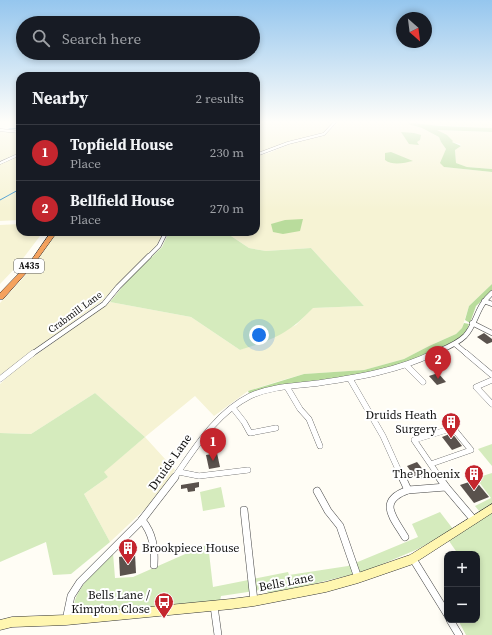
<!DOCTYPE html>
<html lang="en">
<head>
<meta charset="utf-8">
<style>
  body { margin:0; font-family:"Source Serif 4",serif; background:#242831; color:#f1f3f6 }
  .controls { position:absolute; right:12px; bottom:12px; display:grid; overflow:hidden; border-radius:8px; box-shadow:0 2px 6px #0003 }
  .controls button { width:36px; height:36px; display:grid; place-items:center; padding:0; border:0; border-bottom:1px solid #363941; background:#171b24; color:#f1f3f6; font:20px sans-serif }
  .compass { position:absolute; left:396px; top:12px; width:36px; height:36px; border-radius:50%; background:#171b24; box-shadow:0 2px 6px #0003; rotate:152deg }
  .you { position:absolute; left:259px; top:335px; width:14px; height:14px; margin:-10px; border:3px solid #fff; border-radius:50%; background:#1a73e8; box-shadow:0 0 0 6px #1a73e833 }
  .badge { display:grid; place-items:center; width:26px; height:26px; border-radius:50%; background:#c4262e; color:#fff; font-size:13px; font-weight:700 }
  .pin { position:absolute; translate:-50% -33px; filter:drop-shadow(0 1px 2px #0008) }
  .pin::after { content:''; position:absolute; top:21px; width:14px; height:12px; background:inherit; clip-path:polygon(0 0,100% 0,50% 100%) }
  .list { margin:0; padding:0; list-style:none }
  h2 { display:flex; justify-content:space-between; align-items:center; height:52px; margin:0; padding:0 16px; font-size:17px }
  h2 small { font-size:13px; font-weight:400; color:#9ea1a6 }
  .list li { display:grid; grid-template-columns:26px 1fr auto; gap:12px; align-items:center; box-sizing:border-box; height:56px; padding:0 16px; border-top:1px solid #363941 }
  .list b { display:block; font-size:15px; white-space:nowrap }
  .list p { margin:0; font-size:13px; white-space:nowrap; color:#9ea1a6 }
  .list em { font-size:13px; font-style:normal; color:#9ea1a6 }
  .icon { flex:none; width:22px; height:22px; fill:none; stroke:currentColor; stroke-width:2; stroke-linecap:round; stroke-linejoin:round }
  .map { position:relative; flex:none; width:492px; height:635px; overflow:hidden }
  .search { position:absolute; background:#171b24; box-shadow:0 2px 6px #0003; left:16px; top:16px; width:244px; height:44px; display:flex; align-items:center; gap:10px; box-sizing:border-box; padding:0 14px; border-radius:22px; color:#9ea1a6; font-size:15px }
  .panel { position:absolute; background:#171b24; box-shadow:0 2px 6px #0003; left:16px; top:72px; width:244px; height:164px; border-radius:12px }
  .map>svg:first-child { display:block }
</style>
</head>
<body>
<div class="map">
<svg width="492" height="635" viewBox="0 0 492 635">
  <rect width="100%" height="100%" fill="#fffdf5"/>
  <g fill="#f6f3d4">
    <polygon points="256,121 335,121 323,134 293,141 256,154"/>
    <polygon points="340,121 492,121 492,128 409,124 422,128 439,137 441,142 446,149 444,167 492,172 492,284 469,306 462,328 456,334 429,346 404,359 364,370 304,374 276,382 248,391 214,416 195,396 145,437 175,470 161,494 110,542 84,494 108,477 103,472 145,437 95,393 31,434 0,433 0,384 15,370 110,302 191,317 240,350 296,325 312,308 364,306 311,248 266,251 249,248 225,232 256,232 256,156 269,153 292,143 325,135"/>
    <polygon points="435,130 492,132 492,169 467,167 456,163 455,150 461,146 460,144 452,142"/>
    <polygon points="0,131 20,132 20,153 0,161"/>
    <polygon points="20,155 20,220 0,221 0,164"/>
    <polygon points="20,224 20,232 43,232 18,265 0,284 0,225"/>
    <polygon points="57,232 164,232 155,248 102,301 0,375 0,303 33,267"/>
  </g>
  <g fill="#d5ebbd">
    <path d="M169 232H225L249 248 266 251 311 248 364 306 313 308C287 335 274 339 240 350L191 317 110 302 127 281 162 247Z"/>
    <polygon points="95,393 145,437 104,472 108,477 84,494 110,542 71,574 53,575 46,542 0,562 0,433 31,434"/>
    <polygon points="492,444 492,466 478,449"/>
    <polygon points="492,473 492,504 480,512 475,506 491,498 476,478"/>
    <polygon points="221,487 225,507 203,511 200,492"/>
    <path d="M440 512 453 529 418 549 366 571 268 595 267 589 221 596 220 601 78 614 74 611C71 591 100 566 113 553L115 578 133 577 208 544 213 587 288 572 289 575 348 566 418 537 412 524Z"/>
    <polygon points="492,512 492,635 466,635 458,620 477,620 477,554 458,554 449,541"/>
  </g>
  <g fill="#b9dc9c">
    <polygon points="413,123 440,126 492,128 492,132 437,130 447,135 453,141 452,142 461,146 455,150 456,163 467,167 492,169 492,172 444,167 440,163 446,149 441,142 439,137 422,128 408,124"/>
    <polygon points="401,132 414,133 421,135 420,140 417,142 419,145 409,144"/>
    <path d="M391 152 413 161C404 163 393 166 385 160V153Z"/>
    <polygon points="303,219 300,231 283,234 273,232 271,224 285,220"/>
    <polygon points="492,284 492,291 476,306 470,323 465,320 469,306"/>
    <polygon points="464,323 469,324 467,330 459,339 405,365 250,395 248,391 304,374 364,370 404,359 429,346 456,334 462,328"/>
  </g>
  <g fill="none" stroke-linecap="round" stroke-linejoin="round">
    <g stroke="#3f96cf" stroke-width="1">
      <polyline points="9,129 20,128"/>
      <polyline points="0,200 20,189"/>
    </g>
  </g>
  <g fill="#5a524d">
    <polygon points="484,333 492,339 492,342 487,344 477,337"/>
    <polygon points="438,373 446,382 437,385 429,376"/>
    <polygon points="452,433 462,446 452,450 442,437"/>
    <polygon points="217,453 220,467 209,469 206,455"/>
    <polygon points="417,462 428,476 417,480 407,466"/>
    <polygon points="475,480 489,497 474,503 460,485"/>
    <polygon points="199,482 199,487 195,488 195,491 188,492 187,488 181,489 181,485"/>
    <polygon points="135,554 136,573 120,576 119,557"/>
  </g>
  <g fill="none" stroke-linecap="round" stroke-linejoin="round">
    <g stroke="#444" stroke-width="3">
      <g id="street-far4">
        <polyline points="0,130 20,132"/>
        <polyline points="256,155 288,143 324,134 336,121"/>
        <polyline points="0,163 20,154"/>
      </g>
    </g>
    <g stroke="#444" stroke-width="4.5">
      <polyline id="street-far3" points="148,257 159,246 166,232"/>
    </g>
    <g stroke="#444" stroke-width="5.5">
      <g id="street-far2">
        <polyline points="484,301 492,304"/>
        <polyline points="472,323 492,333"/>
        <polyline points="455,344 467,354"/>
        <polyline points="32,354 104,304 118,287 149,256"/>
        <path d="M432 354C443 349 456 345 465 336 477 323 476 307 492 293"/>
      </g>
    </g>
    <g stroke="#444" stroke-width="6">
      <g id="street-far1">
        <polyline points="466,353 492,375"/>
        <polyline points="407,366 423,382"/>
        <polyline points="0,379 33,353"/>
        <polyline points="350,379 383,436 402,478"/>
        <polyline points="492,380 476,387 492,404"/>
        <polyline points="287,387 300,409 309,419 320,446"/>
        <polyline points="233,408 244,422 250,433 276,428"/>
        <polyline points="431,464 471,450 453,428 414,440 440,478"/>
        <polyline points="179,472 199,476 248,470"/>
        <path d="M174 478C195 448 216 413 250 396 272 386 296 386 319 383 359 377 397 371 434 353"/>
      </g>
    </g>
    <g stroke="#444" stroke-width="8">
      <g id="street">
        <polyline points="402,477 408,490 446,487 474,520"/>
        <polyline points="439,477 446,487"/>
        <polyline points="317,491 328,511 340,526 358,578"/>
        <polyline points="244,510 254,601"/>
        <path d="M142 520C153 534 155 548 154 565"/>
        <path d="M405 537C393 517 377 501 408 490"/>
        <polyline points="413,559 447,614"/>
        <polyline points="214,606 218,635"/>
        <polyline points="66,620 71,596 80,582 141,521 175,477"/>
        <polyline points="450,620 459,635"/>
      </g>
    </g>
    <g stroke="#333" stroke-width="1">
      <polygon id="secondary" points="492,504 492,513 413,564 358,583 326,592 254,606 231,609 66,625 12,627 0,630 0,620 12,617 66,615 231,599 254,596 326,582 358,573 410,555"/>
    </g>
    <g stroke="#222" stroke-width="1">
      <polygon id="highway" points="51,232 57,232 34,264 3,299 0,299 0,293 30,262"/>
    </g>
    <use href="#street-far4" stroke="#fff" stroke-width="2.5"/>
    <use href="#street-far3" stroke="#fff" stroke-width="3.5"/>
    <use href="#street-far2" stroke="#fff" stroke-width="4.5"/>
    <use href="#street-far1" stroke="#fff" stroke-width="5.5"/>
    <use href="#street" stroke="#fff" stroke-width="7"/>
    <use href="#secondary" fill="#fff6b0" fill-rule="evenodd"/>
    <use href="#highway" fill="#f5a25d" fill-rule="evenodd"/>
  </g>
  <linearGradient id="sky" x2="0" y2="1"><stop stop-color="#95c6ee"/><stop offset="0.58" stop-color="#fffefa"/><stop offset="1" stop-color="#fffefa" stop-opacity="0"/></linearGradient>
  <rect width="492" height="210" fill="url(#sky)"/>
  <defs>
    <g id="building-pin" transform="scale(1)"><path d="M0 17L-7.5 6A9.5 9.5 0 1 1 7.5 6Z" fill="#c4262e" stroke="#fff"/><path d="M-4-6H4V6H1V3H-1V6H-4ZM-2.5-4.3h1.7v1.8h-1.7ZM.8-4.3h1.7v1.8H.8ZM-2.5-1h1.7V.8h-1.7ZM.8-1h1.7V.8H.8Z" fill="#fff"/></g>
    <g id="bus-pin" transform="scale(1)"><path d="M0 17L-7.5 6A9.5 9.5 0 1 1 7.5 6Z" fill="#c4262e" stroke="#fff"/><path d="M-5-6H5V4H4V6H2V4H-2V6H-4V4H-5ZM-3.5-4V0h7V-4ZM-3.5 1.2v1.5H-2V1.2ZM2 1.2v1.5H3.5V1.2Z" fill="#fff"/></g>
  </defs>
  <g fill-rule="evenodd">
    <use href="#building-pin" x="451" y="422"/>
    <use href="#building-pin" x="474" y="474"/>
    <use href="#building-pin" x="128" y="548"/>
    <use href="#bus-pin" x="164" y="602"/>
  </g>
  <g text-anchor="middle" dominant-baseline="central" stroke-width="4" stroke-linejoin="round" paint-order="stroke">
    <rect fill="#fff" stroke="#585858" stroke-width="1" x="14" y="259" width="30" height="14" rx="3"/>
    <g font-size="9" font-weight="bold" fill="#111">
      <text x="29" y="266">A435</text>
    </g>
    <g font-size="10" fill="#111" stroke="#fff">
      <text transform="translate(75 312) rotate(-36)">Crabmill Lane</text>
    </g>
    <g font-size="12" fill="#111" stroke="#fff" text-anchor="end">
      <text x="437" y="415">Druids Heath<tspan x="437" dy="14">Surgery</tspan></text>
      <text x="460" y="474">The Phoenix</text>
      <text x="142" y="548" text-anchor="start">Brookpiece House</text>
      <text x="150" y="595">Bells Lane /<tspan x="150" dy="14">Kimpton Close</tspan></text>
    </g>
    <g font-size="12" fill="#111" stroke="#fff">
      <text transform="translate(170 462) rotate(-55)">Druids Lane</text>
      <text transform="translate(286 582) rotate(-11)">Bells Lane</text>
    </g>
  </g>
</svg>
<div class="controls">
<button>+</button>
<button>−</button>
</div>
<svg class="compass" viewBox="-18 -18 36 36"><path d="M0-13l5 13h-10z" fill="#e53935"/><path d="M0 13l5-13h-10z" fill="#9ea1a6"/></svg>
<div class="you"></div>
<div class="pin badge" style="left:213px;top:461px">1</div>
<div class="pin badge" style="left:438px;top:379px">2</div>
<div class="search"><svg class="icon" aria-label="search" viewBox="0 0 24 24"><circle cx="10" cy="10" r="6"/><path d="M15 15l6 6"/></svg>Search here</div>
<section class="panel">
<h2>Nearby<small>2 results</small></h2>
<ul class="list">
<li><span class="badge">1</span><div><b>Topfield House</b><p>Place</p></div><em>230 m</em></li>
<li><span class="badge">2</span><div><b>Bellfield House</b><p>Place</p></div><em>270 m</em></li>
</ul>
</section>
</div>
</body>
</html>
